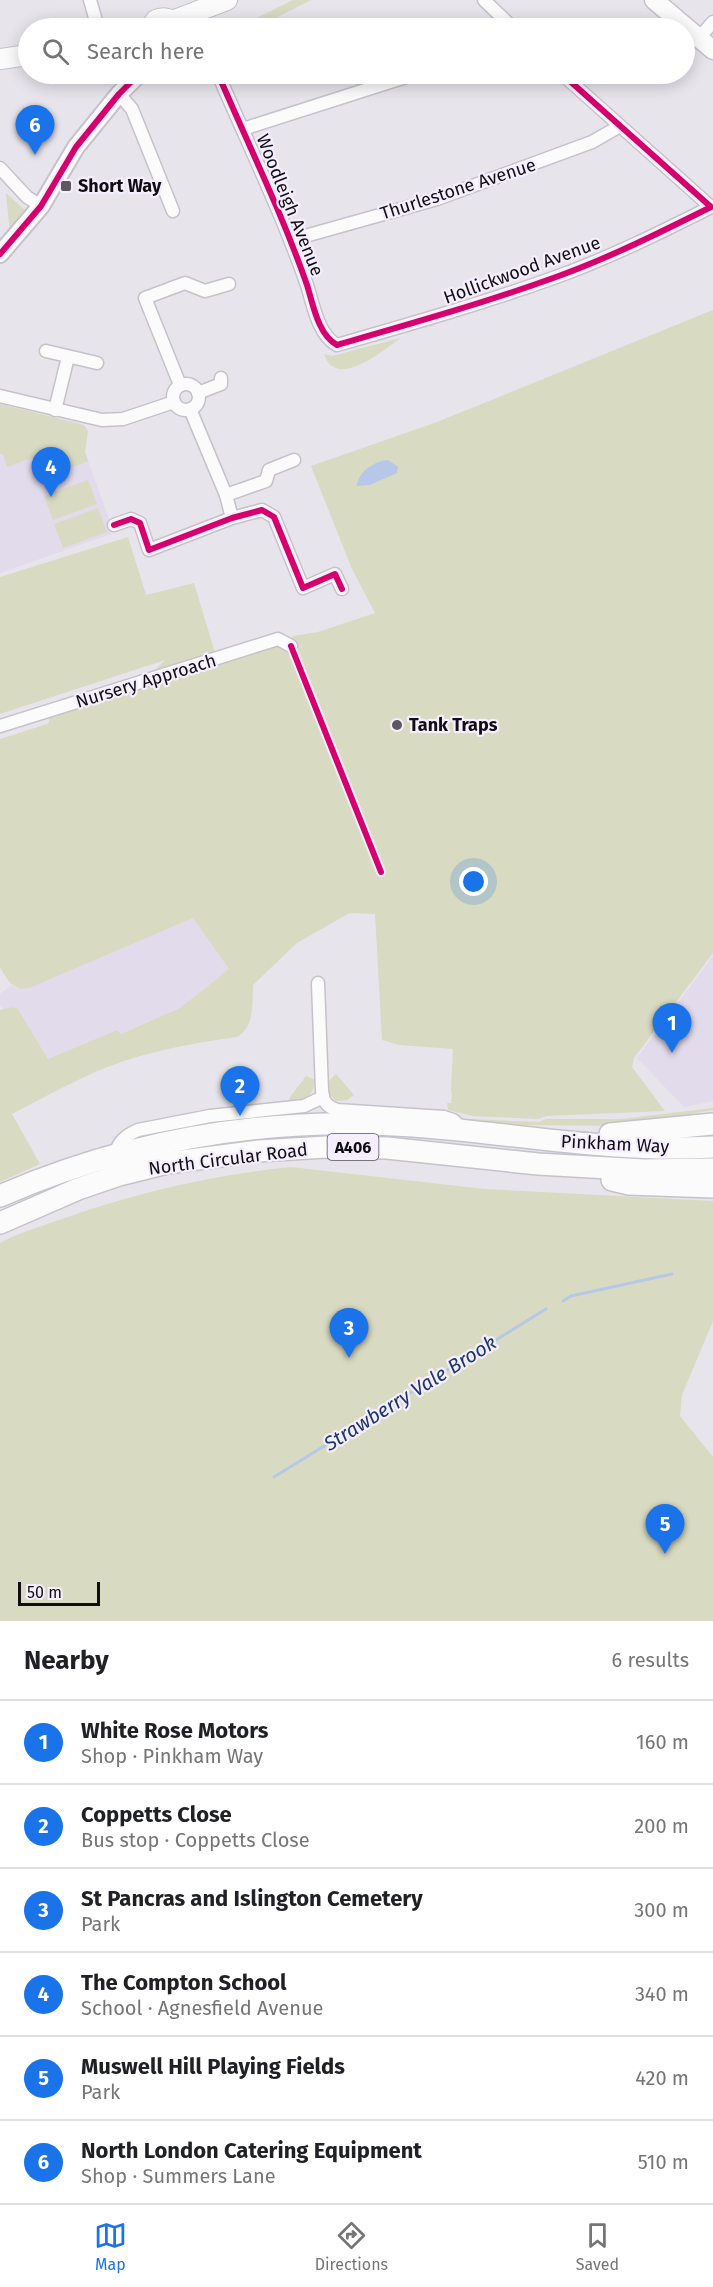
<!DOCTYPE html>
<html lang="en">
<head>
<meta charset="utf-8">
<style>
  body { margin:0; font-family:"Fira Sans",sans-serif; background:#f6f6f6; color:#202124 }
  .scale { position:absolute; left:18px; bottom:15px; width:82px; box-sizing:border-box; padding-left:6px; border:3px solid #100e13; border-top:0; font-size:16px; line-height:21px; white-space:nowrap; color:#100e13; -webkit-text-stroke:4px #f4eefe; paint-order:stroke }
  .you { position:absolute; left:474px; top:882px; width:21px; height:21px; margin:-15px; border:4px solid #fff; border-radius:50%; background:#1a73e8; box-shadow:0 0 0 9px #1a73e833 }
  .badge { display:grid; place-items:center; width:39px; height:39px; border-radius:50%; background:#1a73e8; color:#fff; font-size:20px; font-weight:700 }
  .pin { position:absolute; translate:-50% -50px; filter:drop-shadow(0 2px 3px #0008) }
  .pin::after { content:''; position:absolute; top:32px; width:21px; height:18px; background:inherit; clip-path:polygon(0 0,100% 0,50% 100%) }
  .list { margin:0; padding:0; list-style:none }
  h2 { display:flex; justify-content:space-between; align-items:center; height:78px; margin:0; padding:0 24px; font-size:26px }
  h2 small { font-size:20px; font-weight:400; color:#757577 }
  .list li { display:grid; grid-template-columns:39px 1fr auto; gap:18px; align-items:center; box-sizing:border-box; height:84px; padding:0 24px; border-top:2px solid #e0e0e0 }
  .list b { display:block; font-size:22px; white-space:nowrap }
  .list p { margin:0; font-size:20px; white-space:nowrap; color:#757577 }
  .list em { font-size:20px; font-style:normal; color:#757577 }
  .icon { flex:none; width:33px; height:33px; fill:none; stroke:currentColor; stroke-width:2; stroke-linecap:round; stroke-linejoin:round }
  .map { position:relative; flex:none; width:713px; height:1621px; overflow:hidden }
  .search { position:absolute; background:#fff; box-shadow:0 3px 15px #0003; left:18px; right:18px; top:18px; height:66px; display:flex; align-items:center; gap:15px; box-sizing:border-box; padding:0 21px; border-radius:33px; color:#757577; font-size:22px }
  .sheet { height:582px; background:#fff }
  nav { display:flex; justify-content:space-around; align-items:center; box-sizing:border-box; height:84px; border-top:2px solid #e0e0e0; background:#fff; font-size:16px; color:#757577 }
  nav a { display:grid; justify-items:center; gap:3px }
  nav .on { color:#1a73e8 }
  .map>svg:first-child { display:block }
</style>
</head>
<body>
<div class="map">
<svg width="713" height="1621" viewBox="0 0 713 1621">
  <rect width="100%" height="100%" fill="#e7e4ec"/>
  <g fill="#e2dbeb">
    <polygon points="0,422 77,430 114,533 0,573"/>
    <polygon points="193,918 229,969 180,1008 121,1034 117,1030 48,1059 18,1009 12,1007 4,1010 0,1005 0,994 12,985 16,988 28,988"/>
    <polygon points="713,956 713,1101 684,1107 637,1058"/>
  </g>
  <g fill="#d9dac2">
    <polygon points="293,0 311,0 256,28 236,28"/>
    <polygon points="6,193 27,212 10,233"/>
    <path d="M713 310V953L634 1058 632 1067 665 1111 546 1116 538 1119 473 1116 448 1110 447 1103H451L452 1095 451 1090 453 1049 399 1045 382 1040 375 914 350 913 339 919 297 943 253 985C252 1004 255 1027 237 1037 199 1042 160 1049 124 1061 85 1074 49 1095 12 1114L40 1164 0 1182V1010L13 1007 18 1009 48 1059 117 1030 121 1034 180 1008 229 969 193 918 29 988C13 991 7 980 0 967V739L47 724 49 722V712L292 640 293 636 318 632 375 613 352 569 311 466 437 422Z"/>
    <path d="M401 338C383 350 336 391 324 354L332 356Z"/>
    <polygon points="0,404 84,425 88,431 85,452 88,461 65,470 56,449 7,467 3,454 0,454"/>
    <polygon points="88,480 97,504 53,520 44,496"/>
    <polygon points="98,508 107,532 63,548 54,524"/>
    <polygon points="128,537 146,595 194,583 215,653 152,673 165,660 0,714 0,577"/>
    <polygon points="336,1074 354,1095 347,1100 336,1101 329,1093 328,1082"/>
    <path d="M306 1076 315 1080C314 1097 303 1100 288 1102L290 1097Z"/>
    <polygon points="713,1108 713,1110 621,1126 525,1125 468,1120 469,1119 539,1122 546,1119 622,1119"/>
    <path d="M291 1167 484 1189 713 1201V1321L682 1395 680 1416 713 1457V1621H0V1243C18 1233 39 1227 59 1220 134 1193 212 1175 291 1167Z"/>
  </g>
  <path fill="#b7c7e8" d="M388 460 398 467 397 473 370 485 357 486C357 473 374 461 388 460Z"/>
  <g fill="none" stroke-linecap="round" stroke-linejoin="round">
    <g stroke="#b7c7e8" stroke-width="3">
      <polyline points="563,1301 571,1296 672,1274"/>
      <polyline points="274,1477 546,1309"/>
    </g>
    <g stroke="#c5c2c9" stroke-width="15">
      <g id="minor">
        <polyline points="90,0 98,28"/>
        <polyline points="484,0 513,28"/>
        <polyline points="699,38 713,22"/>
        <path d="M218 74C248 144 282 213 307 285 313 304 318 335 337 345 410 324 484 303 556 277 609 258 661 232 711 207L562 74"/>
        <polyline points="119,94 132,109 173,211"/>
        <polyline points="243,129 415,74"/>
        <polyline points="0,168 27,197 41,206"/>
        <polyline points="291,240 437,199 592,142 620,126"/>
        <polyline points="46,351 97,363"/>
        <circle cx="186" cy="397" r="13"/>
        <polyline points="180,385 145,298 185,283 205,291 229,284"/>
        <polyline points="198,393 221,384 221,378"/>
        <polyline points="0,396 102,420 123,419 174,402"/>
        <polyline points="190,409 226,495 232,518"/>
        <polyline points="55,410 68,357"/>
        <polyline points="226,495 266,481 269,470 294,460"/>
        <polyline points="114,525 131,519 140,523 149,550 232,518 262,510 274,517 303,588 335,574 342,589"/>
        <polyline points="0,726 278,639 291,646"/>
        <path d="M318 983 322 1090C323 1101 326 1106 337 1110L444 1117 453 1120 461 1127"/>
        <path d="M115 1154C119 1141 125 1136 138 1130L210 1116 304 1106 323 1097"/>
      </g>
    </g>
    <g stroke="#c5c2c9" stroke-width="20">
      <polyline id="tertiary" points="0,254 41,206 76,147 119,94 139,74"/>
    </g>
    <g stroke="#c5c2c9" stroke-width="21">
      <polyline id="secondary" points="654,0 713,50"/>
    </g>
    <g stroke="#c5c2c9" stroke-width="22">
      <g id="primary">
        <polyline points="172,21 227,0"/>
        <path d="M150 28 156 20C165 16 173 19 176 28"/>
        <polyline points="0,59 28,55"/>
      </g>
    </g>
    <g stroke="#c5c2c9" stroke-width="24">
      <g id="trunk">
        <polyline points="610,1134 713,1124"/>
        <polyline points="612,1180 629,1184 713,1187"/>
        <path d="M0 1196C131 1139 271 1116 413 1126 513 1133 612 1153 713 1147"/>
        <polyline points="0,1223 78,1189 119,1175 167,1163 259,1151 326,1147 387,1148 538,1164 644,1170 713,1169"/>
      </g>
    </g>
    <use href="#minor" stroke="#fbfbfc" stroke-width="12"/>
    <use href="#tertiary" stroke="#fbfbfc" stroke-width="16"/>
    <use href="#secondary" stroke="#fbfbfc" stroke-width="18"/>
    <use href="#primary" stroke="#fbfbfc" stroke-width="20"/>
    <use href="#trunk" stroke="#fbfbfc" stroke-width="21"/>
    <g stroke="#f4eefe" stroke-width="10">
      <g id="cycleway">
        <path d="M218 74C248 144 282 213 307 285 313 304 318 335 337 345 410 324 484 303 556 277 609 258 661 232 711 207L562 74"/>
        <polyline points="0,254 41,206 76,147 119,94 139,74"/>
        <polyline points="114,525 131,519 140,523 149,550 232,518 262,510 274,517 303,588 335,574 342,589"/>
        <polyline points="291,646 381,872"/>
      </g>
    </g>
    <use href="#cycleway" stroke="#d6006c" stroke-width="6"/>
  </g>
  <g fill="#5b595f" stroke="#f4eefe" stroke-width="2">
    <rect x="60" y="180" width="12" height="12" rx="3"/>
    <circle cx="397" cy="725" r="6"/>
  </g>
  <g text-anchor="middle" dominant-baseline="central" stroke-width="4.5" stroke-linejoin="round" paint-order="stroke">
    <rect fill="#f4eefe" stroke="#54515a" stroke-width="1.5" x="327.5" y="1134" width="51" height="26" rx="4.5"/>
    <g font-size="16" font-weight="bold" fill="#100e13">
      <text x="353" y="1147">A406</text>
    </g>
    <g font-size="18" font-weight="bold" fill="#100e13" stroke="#f4eefe" text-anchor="start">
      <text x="78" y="186">Short Way</text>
      <text x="409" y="725">Tank Traps</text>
    </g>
    <g font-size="18" fill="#100e13" stroke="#f4eefe">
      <text transform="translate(458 189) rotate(-18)">Thurlestone Avenue</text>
      <text transform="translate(290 205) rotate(68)">Woodleigh Avenue</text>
      <text transform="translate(522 270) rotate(-20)">Hollickwood Avenue</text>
      <text transform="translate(146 681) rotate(-17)">Nursery Approach</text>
      <text transform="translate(615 1144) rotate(3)">Pinkham Way</text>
      <text transform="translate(228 1159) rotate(-7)">North Circular Road</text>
    </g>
    <g font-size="20" font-style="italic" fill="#1d356b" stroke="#f4eefe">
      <text transform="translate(410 1393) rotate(-32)">Strawberry Vale Brook</text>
    </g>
  </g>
</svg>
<div class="scale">50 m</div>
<div class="you"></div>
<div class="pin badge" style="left:672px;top:1053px">1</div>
<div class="pin badge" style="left:240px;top:1116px">2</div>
<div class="pin badge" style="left:349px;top:1358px">3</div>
<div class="pin badge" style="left:51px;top:497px">4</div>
<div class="pin badge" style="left:665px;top:1554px">5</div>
<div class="pin badge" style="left:35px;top:155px">6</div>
<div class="search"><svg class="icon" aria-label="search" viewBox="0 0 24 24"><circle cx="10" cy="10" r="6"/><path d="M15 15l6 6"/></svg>Search here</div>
</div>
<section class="sheet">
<h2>Nearby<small>6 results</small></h2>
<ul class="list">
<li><span class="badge">1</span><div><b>White Rose Motors</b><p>Shop · Pinkham Way</p></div><em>160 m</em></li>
<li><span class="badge">2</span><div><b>Coppetts Close</b><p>Bus stop · Coppetts Close</p></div><em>200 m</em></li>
<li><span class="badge">3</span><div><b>St Pancras and Islington Cemetery</b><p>Park</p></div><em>300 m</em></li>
<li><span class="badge">4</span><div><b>The Compton School</b><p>School · Agnesfield Avenue</p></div><em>340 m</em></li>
<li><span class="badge">5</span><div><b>Muswell Hill Playing Fields</b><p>Park</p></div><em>420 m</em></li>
<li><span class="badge">6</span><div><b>North London Catering Equipment</b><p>Shop · Summers Lane</p></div><em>510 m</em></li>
</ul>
</section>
<nav>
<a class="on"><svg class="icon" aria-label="map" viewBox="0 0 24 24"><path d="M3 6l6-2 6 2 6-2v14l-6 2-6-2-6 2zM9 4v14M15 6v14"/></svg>Map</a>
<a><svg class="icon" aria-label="directions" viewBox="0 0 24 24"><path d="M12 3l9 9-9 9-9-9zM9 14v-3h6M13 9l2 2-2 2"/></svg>Directions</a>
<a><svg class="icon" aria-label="saved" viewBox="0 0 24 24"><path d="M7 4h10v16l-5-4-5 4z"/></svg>Saved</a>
</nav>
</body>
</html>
